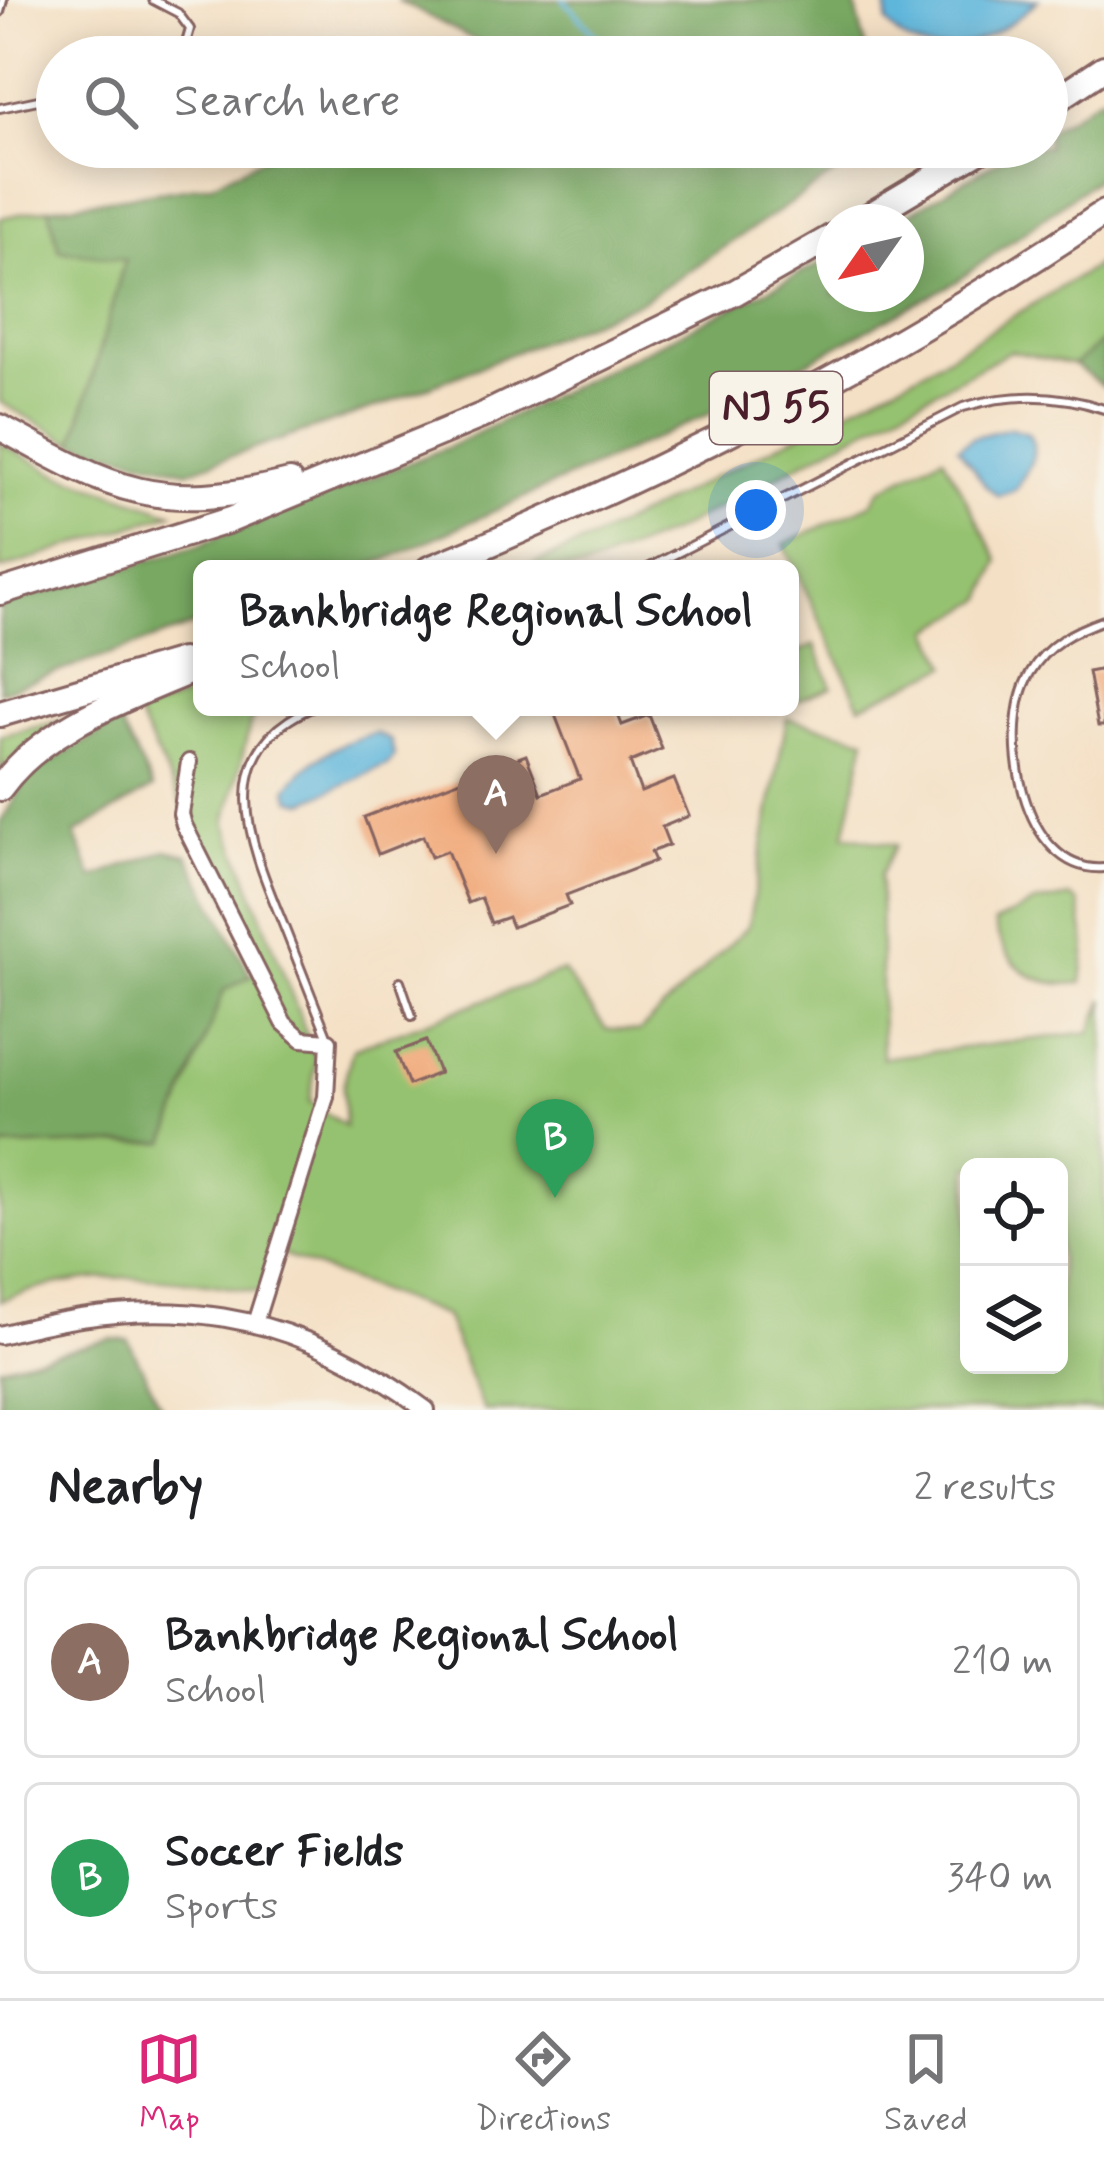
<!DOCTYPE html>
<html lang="en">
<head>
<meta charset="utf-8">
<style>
  body { margin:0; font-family:Mynerve,sans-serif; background:#f2f2f2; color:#202124 }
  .controls { position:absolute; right:36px; bottom:36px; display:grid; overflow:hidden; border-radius:18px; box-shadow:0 6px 30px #0003 }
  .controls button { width:108px; height:108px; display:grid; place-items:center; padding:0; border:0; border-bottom:3px solid #e0e0e0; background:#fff; color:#202124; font:60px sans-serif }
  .compass { position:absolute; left:816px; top:204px; width:108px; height:108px; border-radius:50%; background:#fff; box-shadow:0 6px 30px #0003; rotate:236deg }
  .you { position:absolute; left:756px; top:510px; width:42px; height:42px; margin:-30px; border:9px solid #fff; border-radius:50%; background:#1a73e8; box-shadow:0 0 0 18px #1a73e833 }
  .badge { display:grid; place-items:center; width:78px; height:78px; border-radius:50%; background:#db2777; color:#fff; font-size:39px; font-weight:700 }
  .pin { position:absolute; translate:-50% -99px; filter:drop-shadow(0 3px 6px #0008) }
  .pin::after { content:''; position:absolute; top:63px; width:42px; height:36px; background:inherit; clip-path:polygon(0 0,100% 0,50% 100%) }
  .popup { position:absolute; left:193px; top:560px; width:606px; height:156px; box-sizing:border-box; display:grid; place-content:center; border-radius:18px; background:#fff; filter:drop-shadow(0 3px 9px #0005); font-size:39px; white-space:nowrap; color:#757577 }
  .popup b { font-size:45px; color:#202124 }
  .popup::after { content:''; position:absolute; left:50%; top:100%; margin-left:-24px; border:24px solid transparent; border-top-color:#fff }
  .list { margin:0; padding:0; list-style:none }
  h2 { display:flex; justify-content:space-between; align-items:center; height:156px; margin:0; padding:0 48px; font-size:51px }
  h2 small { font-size:39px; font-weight:400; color:#757577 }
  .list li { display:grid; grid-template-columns:78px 1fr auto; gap:36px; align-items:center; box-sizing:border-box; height:192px; margin:0 24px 24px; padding:0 24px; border:3px solid #e0e0e0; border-radius:18px }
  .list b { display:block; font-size:45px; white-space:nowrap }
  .list p { margin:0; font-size:39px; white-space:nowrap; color:#757577 }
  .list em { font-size:39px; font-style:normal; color:#757577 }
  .icon { flex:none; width:66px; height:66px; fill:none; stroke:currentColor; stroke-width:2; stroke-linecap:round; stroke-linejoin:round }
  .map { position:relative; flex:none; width:1104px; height:1410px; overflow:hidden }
  .search { position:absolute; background:#fff; box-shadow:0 6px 30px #0003; left:36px; right:36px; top:36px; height:132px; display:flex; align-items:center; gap:30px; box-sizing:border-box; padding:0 42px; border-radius:66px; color:#757577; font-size:45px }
  .sheet { height:588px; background:#fff }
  nav { display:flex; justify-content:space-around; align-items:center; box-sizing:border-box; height:168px; border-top:3px solid #e0e0e0; background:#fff; font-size:33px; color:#757577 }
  nav a { display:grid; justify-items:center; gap:6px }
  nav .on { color:#db2777 }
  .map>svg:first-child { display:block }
</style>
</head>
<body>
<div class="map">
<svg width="1104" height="1410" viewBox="0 0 1104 1410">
  <rect width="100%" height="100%" fill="#f7f3e8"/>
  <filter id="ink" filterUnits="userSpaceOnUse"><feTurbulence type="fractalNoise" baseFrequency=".00833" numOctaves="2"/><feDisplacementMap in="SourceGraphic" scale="24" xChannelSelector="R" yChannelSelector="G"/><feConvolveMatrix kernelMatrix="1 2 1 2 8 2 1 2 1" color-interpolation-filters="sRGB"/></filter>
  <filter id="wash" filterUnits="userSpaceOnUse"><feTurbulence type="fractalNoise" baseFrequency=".004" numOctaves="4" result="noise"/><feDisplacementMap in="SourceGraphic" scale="48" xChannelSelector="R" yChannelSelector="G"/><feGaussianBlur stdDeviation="2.7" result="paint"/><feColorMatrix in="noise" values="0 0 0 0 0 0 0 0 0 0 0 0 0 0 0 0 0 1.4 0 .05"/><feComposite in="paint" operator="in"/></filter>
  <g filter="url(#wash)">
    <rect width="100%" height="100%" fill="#f4e0c5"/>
    <g fill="#95c270" stroke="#70704e" stroke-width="3" fill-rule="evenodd">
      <polygon points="49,208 59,250 125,259 74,443 0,402 0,218"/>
      <polygon points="1104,261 1104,340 1074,365 1010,351 675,531 584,569 522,569 591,540 923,371"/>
      <polygon points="0,443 56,473 172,513 0,570"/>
      <polygon points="943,456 999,561 984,599 931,630 948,666 860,706 784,544 872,503 881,489"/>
      <polygon points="815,645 832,687 790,703 790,655"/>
      <path d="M202 691V707H263L251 721 226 822 316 1059 310 1102 345 1126 343 1086 353 1049 563 971 606 1029 639 1032 748 926 787 718 866 738 845 835 896 845 880 875 882 1058 1091 1032 1104 999V1410H483L445 1316 280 1254 267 1294C172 1277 93 1265 0 1301V1147L166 1141 224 989 264 968 137 715ZM969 1167H1059V1365H969Z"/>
      <polygon points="61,721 0,769 0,736"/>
      <path d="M1071 897 1079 903 1086 945 1082 983C1036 988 1006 968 994 923L1035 903Z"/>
    </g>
    <g fill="#78a862" stroke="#616446" stroke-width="3">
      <polygon points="397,0 854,0 868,57 493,57 496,51"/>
      <polygon points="1104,94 1104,173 956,282 716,411 388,559 359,569 202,569 202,623 0,692 0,606 199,545 449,447 834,257 834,294 906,294 906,222 895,222 1021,147 1047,147 1047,131"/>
      <polygon points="285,147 876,147 642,301 386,404 188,471 74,443 125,259 59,250 49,208 211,184"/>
      <polygon points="1104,340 1104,387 1074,365"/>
      <polygon points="119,722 153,788 75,834 93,878 166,850 188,855 251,976 224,990 166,1142 0,1147 0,824 28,775"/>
      <polygon points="111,1339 128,1340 163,1410 0,1410 0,1367"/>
    </g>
    <g fill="#5eb6db" stroke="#546a83" stroke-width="3">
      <path d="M887 0H1038C999 38 929 77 887 23Z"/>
      <path d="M1010 428 1028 433C1042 453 1026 472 1015 490L998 496 986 486 958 447 974 437Z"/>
      <path d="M376 733 391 741 394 756 389 764 305 802 291 800 287 789C307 760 341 741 376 733Z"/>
    </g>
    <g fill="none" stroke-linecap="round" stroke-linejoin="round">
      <g stroke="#5eb6db" stroke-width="4.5">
        <polyline points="564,0 616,57"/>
        <polyline points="875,147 892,160"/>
        <polyline points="1097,271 1104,276"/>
      </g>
    </g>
    <g id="blocks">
      <g fill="#f1aa7b">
        <polygon points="1104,669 1104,726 1098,726 1088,672"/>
        <polygon points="552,707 594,707 596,711 615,707 622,725 649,715 662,749 630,762 641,792 674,779 689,816 662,827 669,845 651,852 655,861 566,895 570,905 512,927 508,917 491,923 481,898 468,903 447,851 431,857 423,836 378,854 364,817 526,755 541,794 580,779"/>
        <polygon points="426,1041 439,1073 409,1085 396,1052"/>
      </g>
    </g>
  </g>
  <g filter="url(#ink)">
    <use href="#blocks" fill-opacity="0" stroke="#866361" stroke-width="3"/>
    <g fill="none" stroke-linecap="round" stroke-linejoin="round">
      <g stroke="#866361" stroke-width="12">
        <g id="service">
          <polyline points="153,0 178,13 190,29 182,57"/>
          <polyline points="0,12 3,0"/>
          <polyline points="0,108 57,96"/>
          <path d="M646 569 963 407C1010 393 1057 393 1104 409"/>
          <path d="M1104 620C1073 631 1047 644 1030 673 997 728 1021 874 1104 868"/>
          <path d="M314 707C209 751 251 846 283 924 298 962 313 1000 328 1038"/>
          <polyline points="400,981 412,1016"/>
        </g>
      </g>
      <g stroke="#866361" stroke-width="20">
        <polyline id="minor" points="189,762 181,814 184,825 284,1023 302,1039 329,1041 326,1097 255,1323"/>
      </g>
      <g stroke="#866361" stroke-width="22">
        <path id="tertiary" d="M0 1335C162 1291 290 1307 426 1410"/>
      </g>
      <g stroke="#866361" stroke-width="30">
        <g id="motorway">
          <polyline points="1047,106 1104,68"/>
          <polyline points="859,222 985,147"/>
          <path d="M0 427C114 491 159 514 290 482"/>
          <path d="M429 569C666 473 893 356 1104 213"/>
          <polyline points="0,592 230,520 486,414 734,293 834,236"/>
          <polyline points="0,714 182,661"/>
          <path d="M0 788C46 724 132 697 202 666"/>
        </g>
      </g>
      <use href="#service" stroke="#fff" stroke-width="6"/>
      <use href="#minor" stroke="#fff" stroke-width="14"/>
      <use href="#tertiary" stroke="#fff" stroke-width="16"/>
      <use href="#motorway" stroke="#fff" stroke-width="24"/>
    </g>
  </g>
  <g text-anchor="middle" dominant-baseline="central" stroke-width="9" stroke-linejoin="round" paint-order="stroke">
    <rect fill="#f7f3e8" stroke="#7e5f64" stroke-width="3" x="710" y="372" width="132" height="72" rx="9"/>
    <g font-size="42" font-weight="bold" fill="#4a1f2b">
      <text x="776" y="408">NJ 55</text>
    </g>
  </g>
</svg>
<div class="controls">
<button><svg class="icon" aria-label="locate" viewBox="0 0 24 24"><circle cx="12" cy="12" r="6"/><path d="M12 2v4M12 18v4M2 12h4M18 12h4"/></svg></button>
<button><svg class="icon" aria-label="layers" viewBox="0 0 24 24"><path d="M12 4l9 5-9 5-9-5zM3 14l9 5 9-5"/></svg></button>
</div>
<svg class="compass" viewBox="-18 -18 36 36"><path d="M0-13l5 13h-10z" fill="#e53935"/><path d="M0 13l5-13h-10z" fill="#757577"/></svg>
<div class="you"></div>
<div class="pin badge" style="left:496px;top:854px;background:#8d6e63">A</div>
<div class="popup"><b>Bankbridge Regional School</b>School</div>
<div class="pin badge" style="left:555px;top:1198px;background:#2e9e5b">B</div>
<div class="search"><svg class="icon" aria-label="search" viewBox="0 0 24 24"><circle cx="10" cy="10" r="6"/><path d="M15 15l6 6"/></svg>Search here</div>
</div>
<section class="sheet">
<h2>Nearby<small>2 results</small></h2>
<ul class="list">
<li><span class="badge" style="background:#8d6e63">A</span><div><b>Bankbridge Regional School</b><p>School</p></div><em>210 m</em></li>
<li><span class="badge" style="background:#2e9e5b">B</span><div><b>Soccer Fields</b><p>Sports</p></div><em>340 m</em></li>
</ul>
</section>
<nav>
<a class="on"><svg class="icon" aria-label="map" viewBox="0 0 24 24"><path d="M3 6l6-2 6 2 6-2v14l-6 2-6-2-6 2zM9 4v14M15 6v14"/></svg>Map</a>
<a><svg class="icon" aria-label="directions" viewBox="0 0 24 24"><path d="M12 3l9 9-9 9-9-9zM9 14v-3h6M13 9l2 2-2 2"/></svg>Directions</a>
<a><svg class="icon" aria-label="saved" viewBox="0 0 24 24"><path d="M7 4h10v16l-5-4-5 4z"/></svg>Saved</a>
</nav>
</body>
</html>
